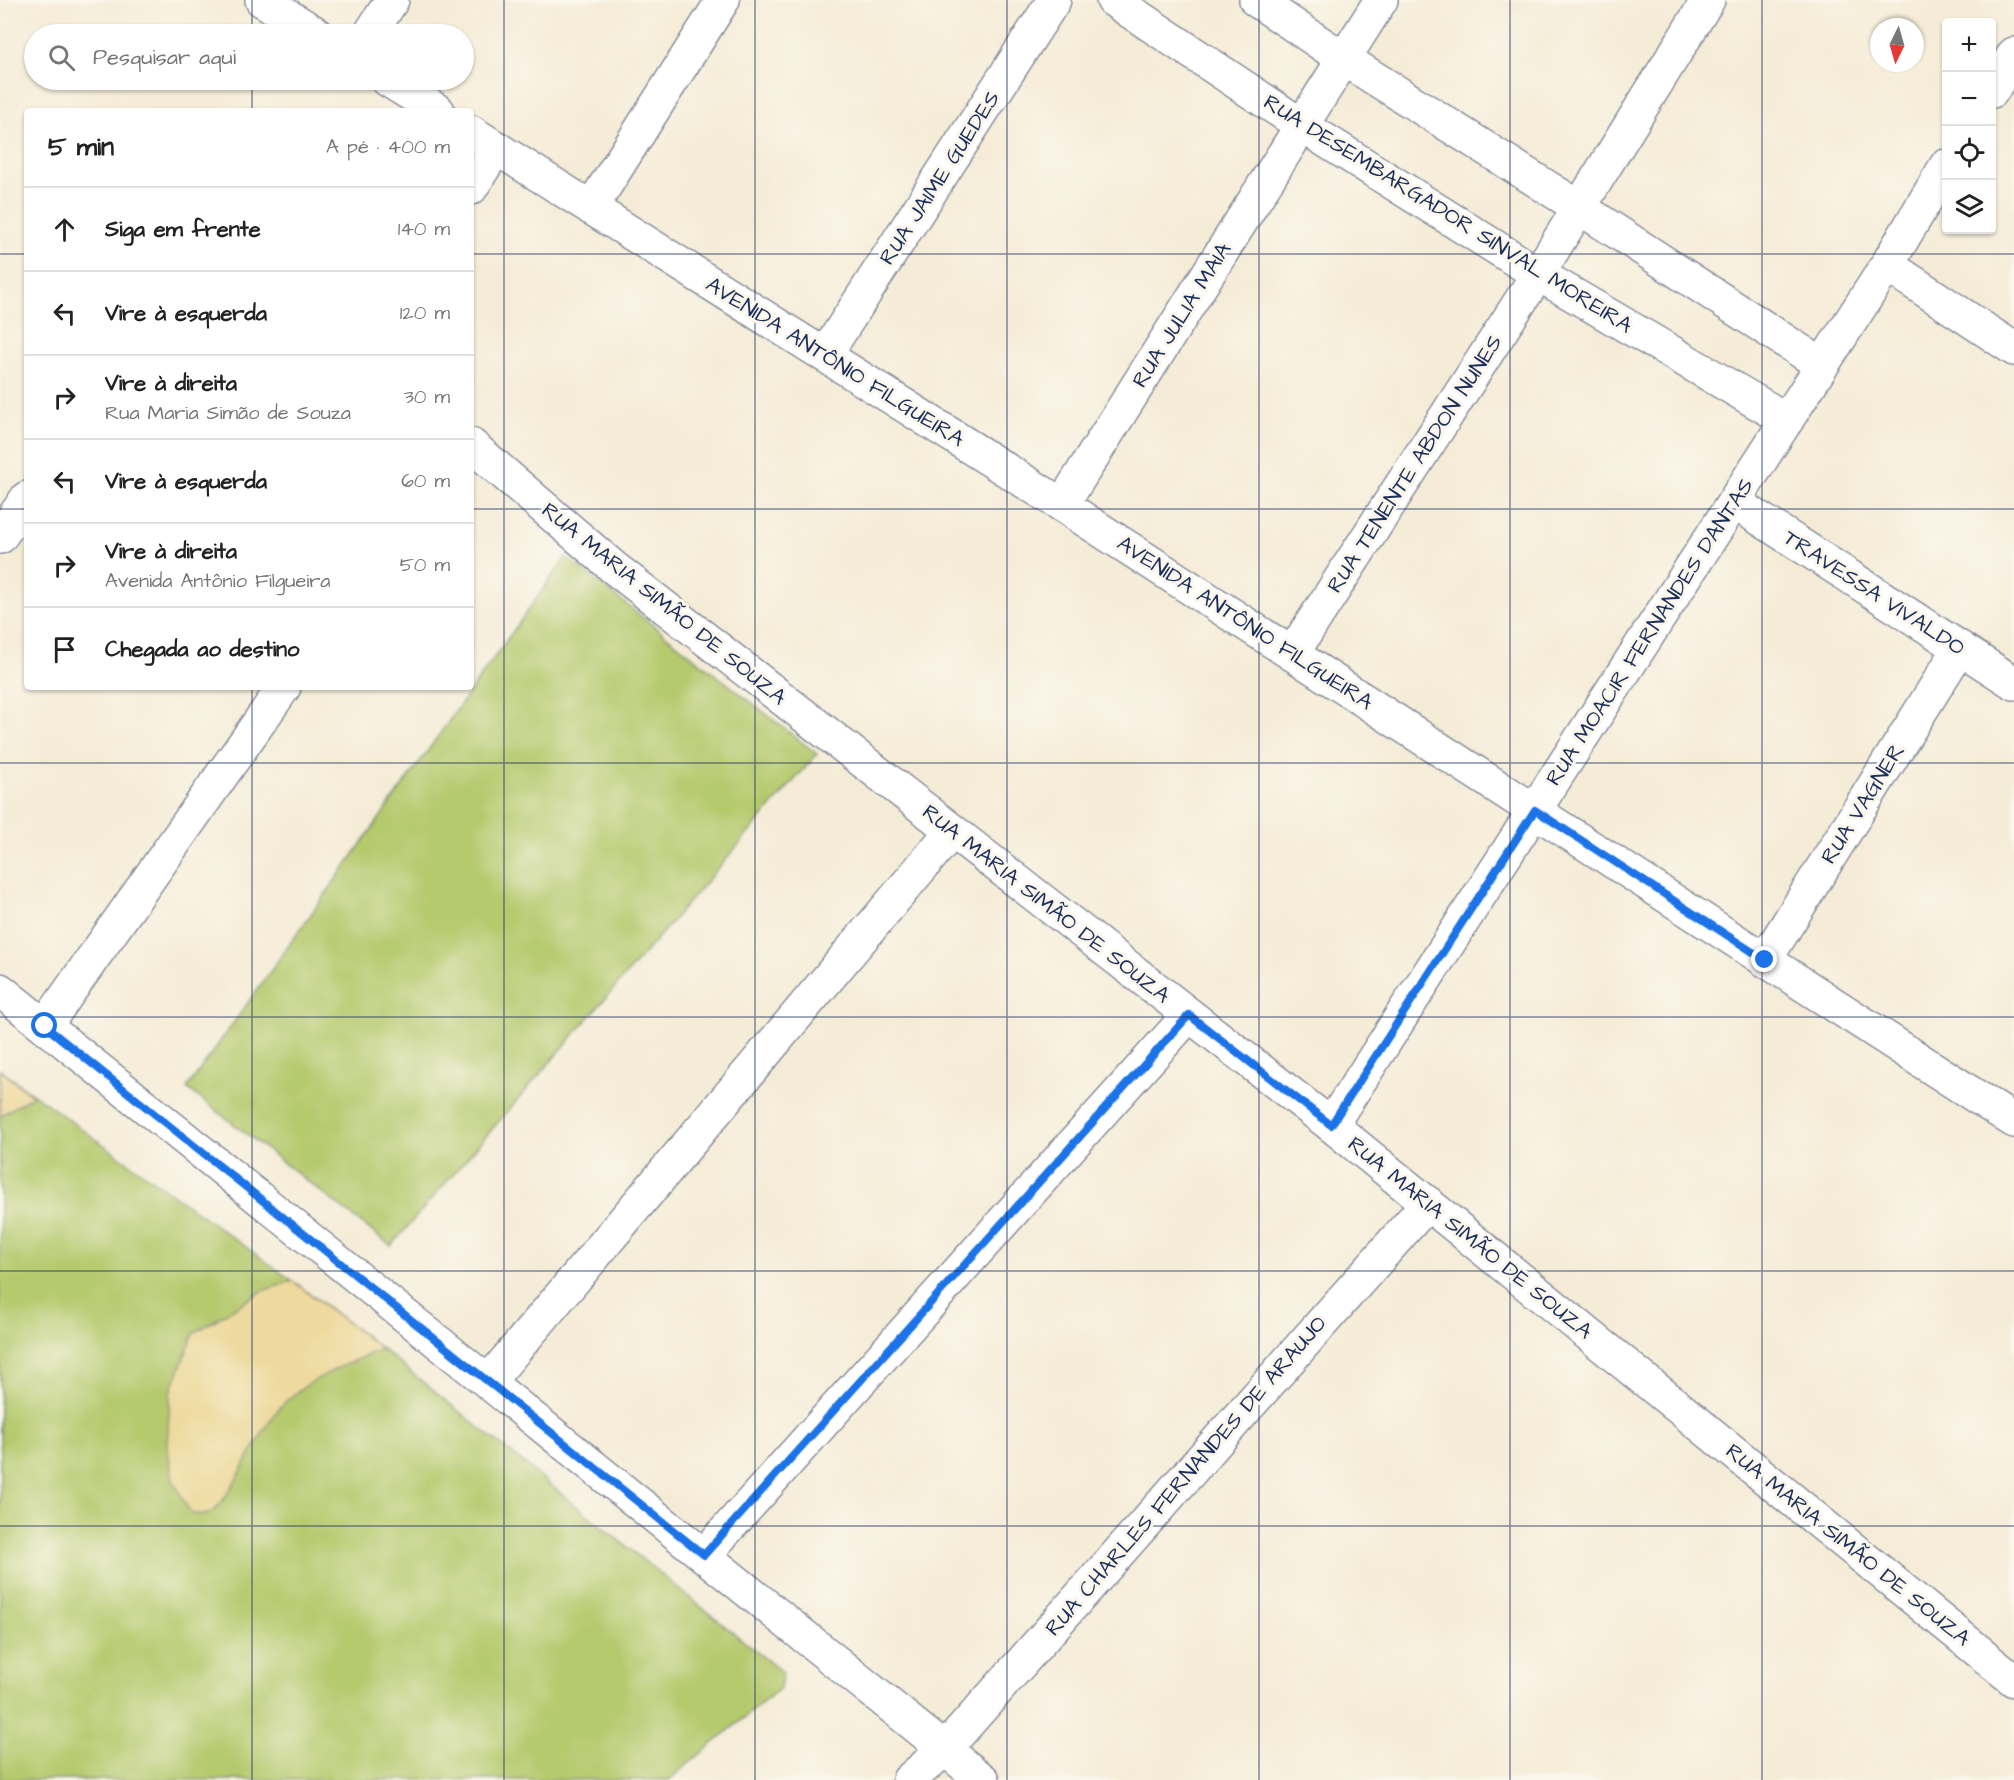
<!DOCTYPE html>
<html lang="pt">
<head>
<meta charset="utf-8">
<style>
  body { margin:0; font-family:"Architects Daughter",sans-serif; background:#f6f6f6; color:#222 }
  .controls { position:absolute; right:18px; top:18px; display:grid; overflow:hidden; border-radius:6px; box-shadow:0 2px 4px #0004 }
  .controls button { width:54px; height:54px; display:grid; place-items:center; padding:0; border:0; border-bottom:2px solid #e0e0e0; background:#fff; color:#222; font:30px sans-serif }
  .compass { position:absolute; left:1870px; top:18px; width:54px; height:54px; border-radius:50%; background:#fff; box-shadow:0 2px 4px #0004; rotate:185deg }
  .stop { position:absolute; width:18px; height:18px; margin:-14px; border:4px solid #1a73e8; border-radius:50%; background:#fff }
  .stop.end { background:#1a73e8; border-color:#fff; box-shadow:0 2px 6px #0008 }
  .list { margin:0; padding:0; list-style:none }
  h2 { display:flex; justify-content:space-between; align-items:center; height:78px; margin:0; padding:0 24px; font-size:26px }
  h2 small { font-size:20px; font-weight:400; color:#767676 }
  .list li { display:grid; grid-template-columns:39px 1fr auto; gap:18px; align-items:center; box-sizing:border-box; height:84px; padding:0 24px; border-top:2px solid #e0e0e0 }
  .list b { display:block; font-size:22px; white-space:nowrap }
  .list p { margin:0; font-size:20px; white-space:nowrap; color:#767676 }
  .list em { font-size:20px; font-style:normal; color:#767676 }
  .icon { flex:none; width:33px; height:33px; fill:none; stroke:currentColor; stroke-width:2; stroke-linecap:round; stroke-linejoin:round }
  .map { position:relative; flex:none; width:2014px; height:1780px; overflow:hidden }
  .search { position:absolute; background:#fff; box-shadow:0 2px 4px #0004; left:24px; top:24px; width:450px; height:66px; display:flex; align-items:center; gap:15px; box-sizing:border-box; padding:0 21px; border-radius:33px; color:#767676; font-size:22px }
  .panel { position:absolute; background:#fff; box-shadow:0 2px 4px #0004; left:24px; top:108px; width:450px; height:582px; border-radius:6px }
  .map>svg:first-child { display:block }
</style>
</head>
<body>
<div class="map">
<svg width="2014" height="1780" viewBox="0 0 2014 1780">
  <rect width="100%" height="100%" fill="#fbf7ec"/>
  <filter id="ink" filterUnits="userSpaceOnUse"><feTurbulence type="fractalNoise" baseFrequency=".0167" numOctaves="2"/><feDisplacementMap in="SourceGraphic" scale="12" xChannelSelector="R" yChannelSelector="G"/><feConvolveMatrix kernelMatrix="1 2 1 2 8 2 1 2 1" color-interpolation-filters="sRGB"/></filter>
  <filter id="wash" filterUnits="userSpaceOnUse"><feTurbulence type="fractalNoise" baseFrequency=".008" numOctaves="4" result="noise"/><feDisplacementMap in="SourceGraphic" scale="24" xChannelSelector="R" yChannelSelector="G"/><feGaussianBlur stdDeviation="1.35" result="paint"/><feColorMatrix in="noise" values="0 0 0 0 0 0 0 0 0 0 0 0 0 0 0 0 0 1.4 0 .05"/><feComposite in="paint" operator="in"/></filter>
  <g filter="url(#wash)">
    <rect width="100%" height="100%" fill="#f5ecd7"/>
    <g fill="#b5c96d" stroke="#687c66" stroke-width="1.5">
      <polygon points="566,557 817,754 391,1246 187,1088"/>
      <polygon points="0,1070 293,1281 382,1349 783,1673 780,1688 669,1780 0,1780"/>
    </g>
    <g fill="#eeda9e" stroke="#84847e" stroke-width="1.5">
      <polygon points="0,1070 33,1096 0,1116"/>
      <path d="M293 1281 382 1349C352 1361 309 1379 285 1402 261 1424 230 1503 210 1513 205 1515 197 1514 191 1514L173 1480 167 1445 170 1393 194 1333 262 1291Z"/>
    </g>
  </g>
  <g filter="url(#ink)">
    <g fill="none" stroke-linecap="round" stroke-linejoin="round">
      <g stroke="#888e9a" stroke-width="36">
        <g id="street">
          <polyline points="262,0 317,34"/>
          <polyline points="1113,0 1301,125 1538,274 1787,420"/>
          <polyline points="1256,0 1344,59 1580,208 1822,365"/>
          <polyline points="370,34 392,0"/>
          <polyline points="388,80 438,111"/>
          <polyline points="1992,91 2014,54"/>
          <polyline points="471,132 1062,505 2014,1121"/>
          <polyline points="471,188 496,148"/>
          <polyline points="591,208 723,0"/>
          <polyline points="1887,265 2014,349"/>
          <polyline points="825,355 1054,0"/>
          <polyline points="471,445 613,567 1331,1125 2014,1680"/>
          <polyline points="1734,502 2014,683"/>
          <polyline points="1062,505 1381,0"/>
          <polyline points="0,537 27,498"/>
          <polyline points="1292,654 1538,274 1708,0"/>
          <polyline points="1765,960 1960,648"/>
          <polyline points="0,990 983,1780"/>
          <polyline points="45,1026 284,687"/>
          <polyline points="1331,1125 1887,265 1946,166"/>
          <polyline points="488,1382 952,831"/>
          <polyline points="704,1555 1189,1015"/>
          <polyline points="909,1780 945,1749 1428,1203"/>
        </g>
      </g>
      <use href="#street" stroke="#fff" stroke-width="33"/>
    </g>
  </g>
  <g fill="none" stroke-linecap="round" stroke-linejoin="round" filter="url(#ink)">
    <polyline stroke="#1a73e8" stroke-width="8" points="45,1026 704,1555 1189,1015 1331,1125 1535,810 1765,960"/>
  </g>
  <path fill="none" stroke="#1b2f5e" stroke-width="1.5" stroke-opacity="0.55" d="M252 0V34M504 0V1780M755 0V1780M1007 0V1780M1259 0V1780M1510 0V1780M1762 0V1780M252 80V111M0 254H27M471 254H2014M0 509H27M471 509H2014M252 687V1780M0 763H2014M0 1017H2014M0 1271H2014M0 1526H2014"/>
  <g text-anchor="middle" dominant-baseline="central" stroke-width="6" stroke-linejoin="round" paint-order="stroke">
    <g font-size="22" fill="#1b2f5e" stroke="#fbf7ec">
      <text transform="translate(940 178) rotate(-57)">RUA JAIME GUEDES</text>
      <text transform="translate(1448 214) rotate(32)">RUA DESEMBARGADOR SINVAL MOREIRA</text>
      <text transform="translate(1182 315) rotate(-58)">RUA JULIA MAIA</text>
      <text transform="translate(835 362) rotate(32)">AVENIDA ANTÔNIO FILGUEIRA</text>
      <text transform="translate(1415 464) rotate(-57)">RUA TENENTE ABDON NUNES</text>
      <text transform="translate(1874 593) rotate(33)">TRAVESSA VIVALDO</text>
      <text transform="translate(664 604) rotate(39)">RUA MARIA SIMÃO DE SOUZA</text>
      <text transform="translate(1245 623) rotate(33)">AVENIDA ANTÔNIO FILGUEIRA</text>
      <text transform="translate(1650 632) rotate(-57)">RUA MOACIR FERNANDES DANTAS</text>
      <text transform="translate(1863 804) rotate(-58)">RUA VAGNER</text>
      <text transform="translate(1046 904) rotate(38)">RUA MARIA SIMÃO DE SOUZA</text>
      <text transform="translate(1470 1238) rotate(39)">RUA MARIA SIMÃO DE SOUZA</text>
      <text transform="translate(1186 1476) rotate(-49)">RUA CHARLES FERNANDES DE ARAUJO</text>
      <text transform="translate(1848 1545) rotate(39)">RUA MARIA SIMÃO DE SOUZA</text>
    </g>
  </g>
</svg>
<div class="controls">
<button>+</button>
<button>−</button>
<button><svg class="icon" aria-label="locate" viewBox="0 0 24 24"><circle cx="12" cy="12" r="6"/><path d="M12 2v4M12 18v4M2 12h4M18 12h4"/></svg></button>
<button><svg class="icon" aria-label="layers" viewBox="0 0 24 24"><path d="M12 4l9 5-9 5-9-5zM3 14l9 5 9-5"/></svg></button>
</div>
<svg class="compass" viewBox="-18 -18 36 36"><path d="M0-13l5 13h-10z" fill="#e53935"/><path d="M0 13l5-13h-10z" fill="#767676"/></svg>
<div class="stop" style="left:45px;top:1026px"></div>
<div class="stop end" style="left:1765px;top:960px"></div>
<div class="search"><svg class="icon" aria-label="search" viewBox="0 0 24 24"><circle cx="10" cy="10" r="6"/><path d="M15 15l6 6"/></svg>Pesquisar aqui</div>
<section class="panel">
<h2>5 min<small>A pé · 400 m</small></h2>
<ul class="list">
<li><svg class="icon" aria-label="ahead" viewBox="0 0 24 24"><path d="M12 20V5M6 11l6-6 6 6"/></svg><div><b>Siga em frente</b></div><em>140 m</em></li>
<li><svg class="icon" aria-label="left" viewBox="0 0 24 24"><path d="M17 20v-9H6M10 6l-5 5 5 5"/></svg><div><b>Vire à esquerda</b></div><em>120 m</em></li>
<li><svg class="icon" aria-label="right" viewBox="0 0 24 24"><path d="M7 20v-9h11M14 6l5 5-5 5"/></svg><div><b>Vire à direita</b><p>Rua Maria Simão de Souza</p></div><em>30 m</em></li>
<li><svg class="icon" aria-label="left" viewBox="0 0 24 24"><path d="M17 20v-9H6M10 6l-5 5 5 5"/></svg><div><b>Vire à esquerda</b></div><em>60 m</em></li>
<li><svg class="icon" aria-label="right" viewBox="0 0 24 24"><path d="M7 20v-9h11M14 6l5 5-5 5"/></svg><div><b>Vire à direita</b><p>Avenida Antônio Filgueira</p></div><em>50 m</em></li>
<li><svg class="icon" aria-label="arrive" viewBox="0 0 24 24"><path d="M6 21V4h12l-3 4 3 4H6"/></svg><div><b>Chegada ao destino</b></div></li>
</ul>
</section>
</div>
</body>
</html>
